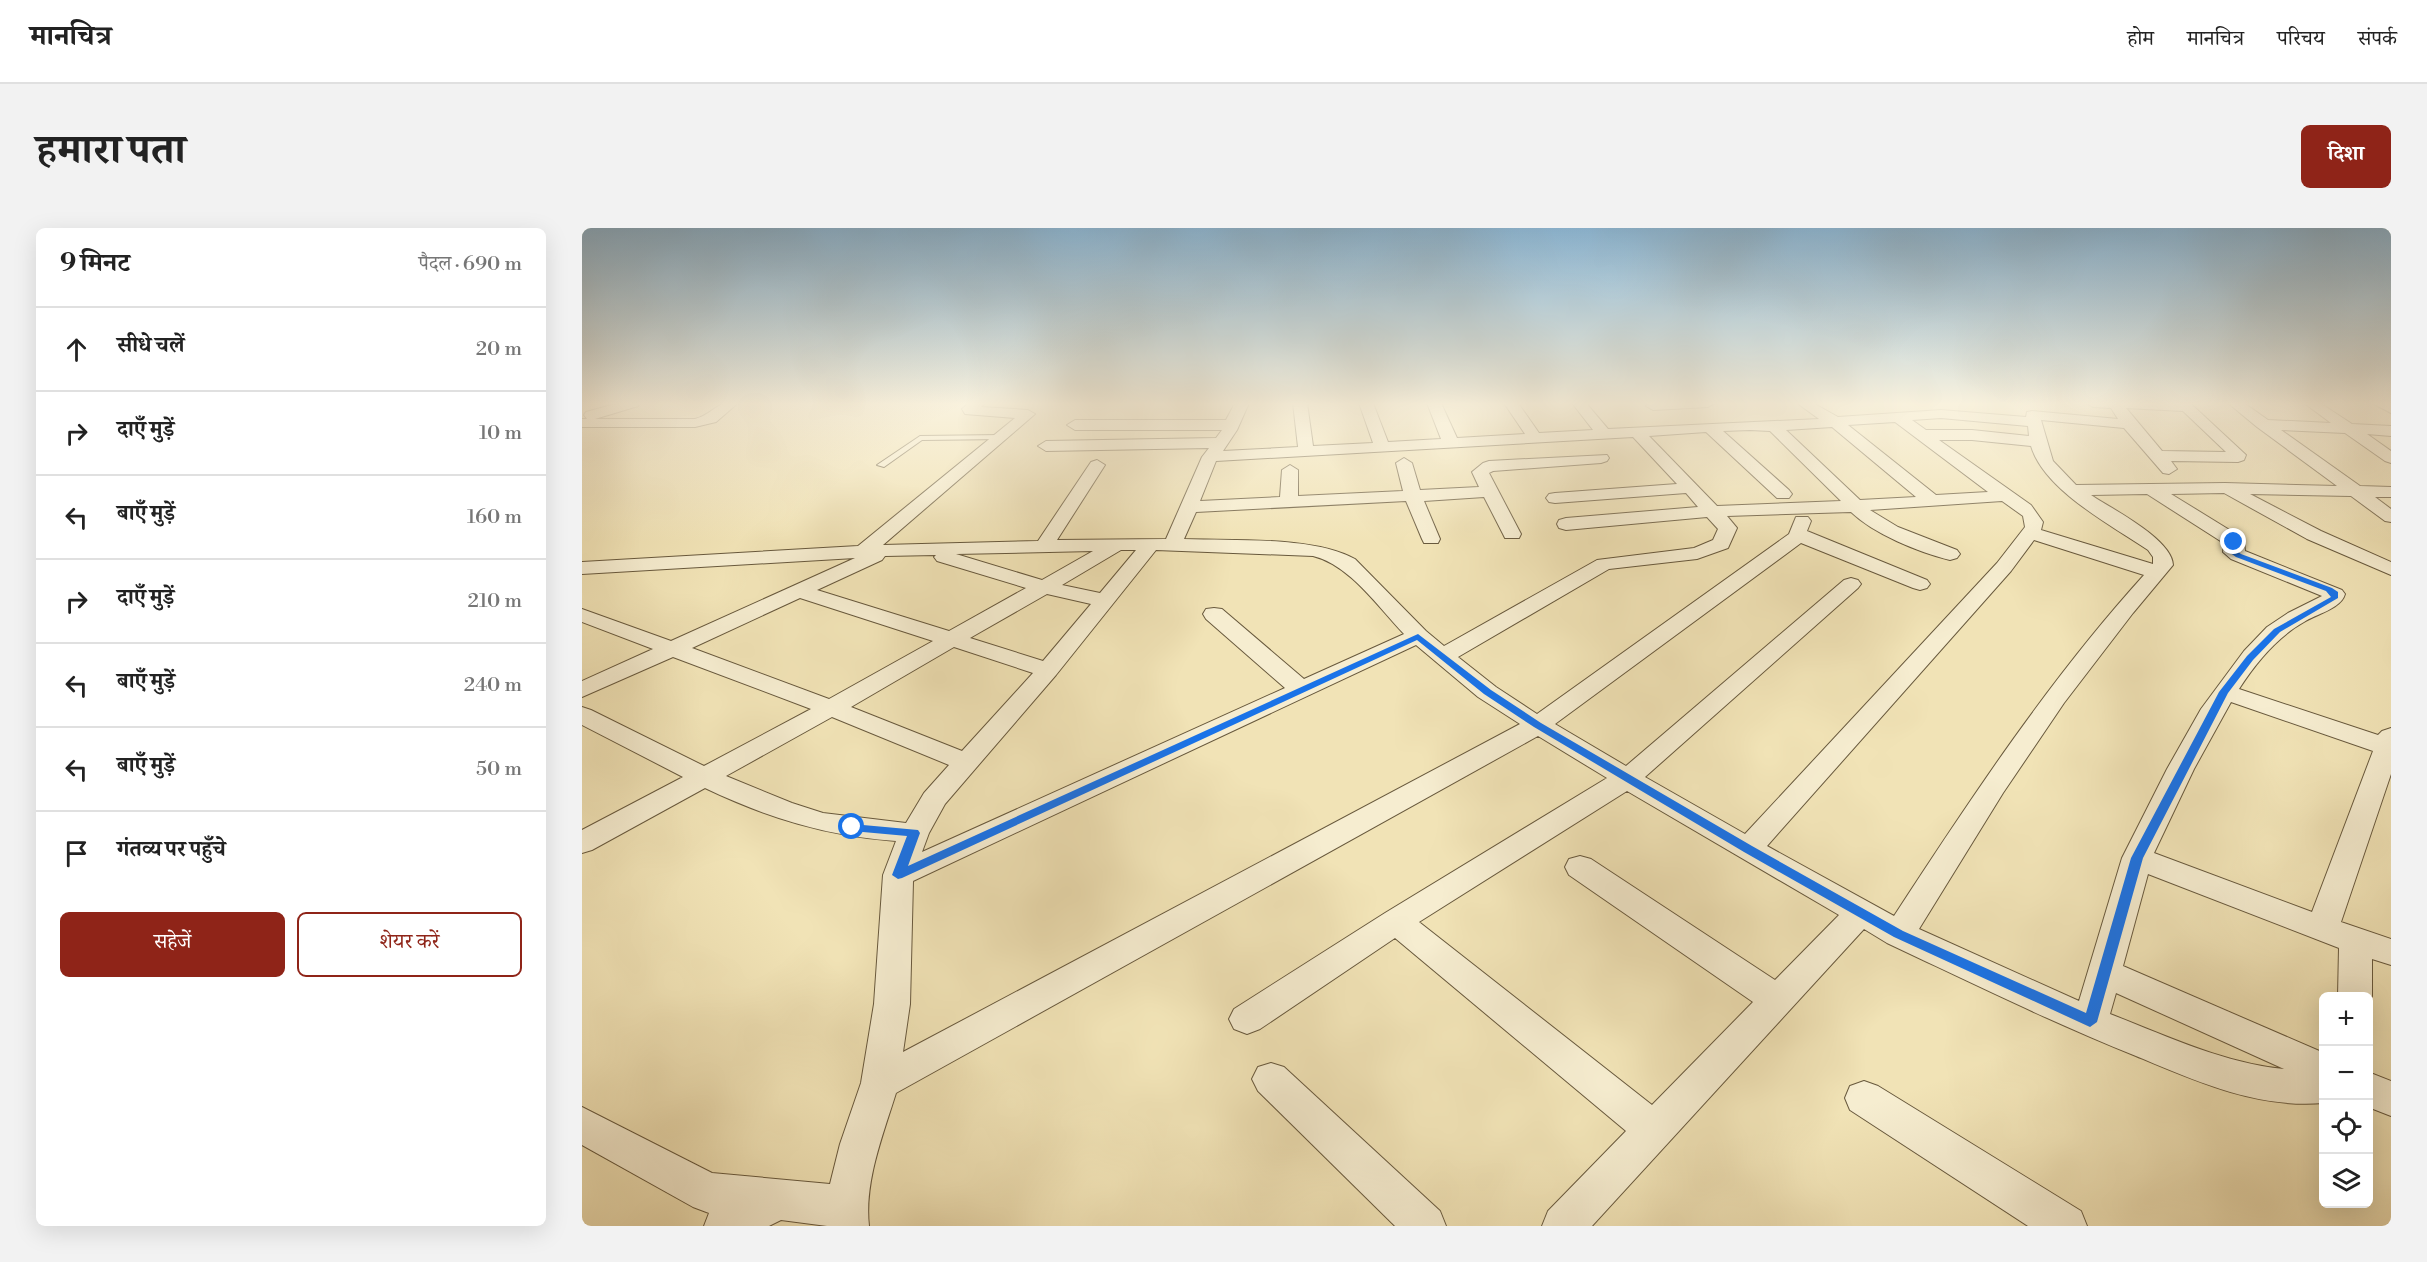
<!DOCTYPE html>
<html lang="hi">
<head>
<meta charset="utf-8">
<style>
  body { margin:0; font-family:"Libre Bodoni","Noto Serif Devanagari",serif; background:#f2f2f2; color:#222 }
  .controls { position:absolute; right:18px; bottom:18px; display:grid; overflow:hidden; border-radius:9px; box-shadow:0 6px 24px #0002 }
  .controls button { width:54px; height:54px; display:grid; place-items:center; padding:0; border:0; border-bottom:2px solid #e0e0e0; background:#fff; color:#222; font:30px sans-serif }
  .stop { position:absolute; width:18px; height:18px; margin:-14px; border:4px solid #1a73e8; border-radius:50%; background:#fff }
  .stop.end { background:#1a73e8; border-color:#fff; box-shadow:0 2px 6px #0008 }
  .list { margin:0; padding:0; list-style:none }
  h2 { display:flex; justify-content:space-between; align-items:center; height:78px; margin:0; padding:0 24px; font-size:26px }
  h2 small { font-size:20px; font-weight:400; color:#767676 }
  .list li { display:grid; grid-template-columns:39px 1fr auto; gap:18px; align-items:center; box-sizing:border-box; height:84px; padding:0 24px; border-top:2px solid #e0e0e0 }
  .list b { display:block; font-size:22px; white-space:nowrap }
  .list em { font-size:20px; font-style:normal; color:#767676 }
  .actions { display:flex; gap:12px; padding:18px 24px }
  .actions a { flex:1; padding:14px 0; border:2px solid #8f2418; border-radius:9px; text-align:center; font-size:21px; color:#8f2418 }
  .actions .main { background:#8f2418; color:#fff }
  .icon { flex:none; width:33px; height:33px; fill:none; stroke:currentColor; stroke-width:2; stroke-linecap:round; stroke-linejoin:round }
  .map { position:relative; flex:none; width:1809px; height:998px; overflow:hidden; border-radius:9px }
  header { display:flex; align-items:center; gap:36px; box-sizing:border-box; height:84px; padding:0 30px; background:#fff; border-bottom:2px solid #e0e0e0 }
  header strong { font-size:28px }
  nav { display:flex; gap:33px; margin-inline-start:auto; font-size:21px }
  .intro { display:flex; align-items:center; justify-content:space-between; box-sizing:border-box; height:144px; padding:0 36px }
  h1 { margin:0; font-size:42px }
  .button { padding:15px 27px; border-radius:9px; background:#8f2418; color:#fff; font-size:21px; font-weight:700 }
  main { display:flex; gap:36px; padding:0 36px }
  aside { flex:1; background:#fff; border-radius:9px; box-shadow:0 6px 24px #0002 }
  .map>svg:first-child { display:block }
</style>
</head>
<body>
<header>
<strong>मानचित्र</strong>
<nav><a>होम</a><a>मानचित्र</a><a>परिचय</a><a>संपर्क</a></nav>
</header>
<div class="intro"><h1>हमारा पता</h1><a class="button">दिशा</a></div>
<main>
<aside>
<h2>9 मिनट<small>पैदल · 690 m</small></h2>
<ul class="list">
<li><svg class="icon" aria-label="ahead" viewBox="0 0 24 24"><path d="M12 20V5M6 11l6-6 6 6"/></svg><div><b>सीधे चलें</b></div><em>20 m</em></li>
<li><svg class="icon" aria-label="right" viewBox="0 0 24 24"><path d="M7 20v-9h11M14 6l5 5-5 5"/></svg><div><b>दाएँ मुड़ें</b></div><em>10 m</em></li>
<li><svg class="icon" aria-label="left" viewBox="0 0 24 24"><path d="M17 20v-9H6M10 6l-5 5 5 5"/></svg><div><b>बाएँ मुड़ें</b></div><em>160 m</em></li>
<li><svg class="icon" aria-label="right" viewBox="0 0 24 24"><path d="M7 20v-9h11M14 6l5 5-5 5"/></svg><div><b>दाएँ मुड़ें</b></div><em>210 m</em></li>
<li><svg class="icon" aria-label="left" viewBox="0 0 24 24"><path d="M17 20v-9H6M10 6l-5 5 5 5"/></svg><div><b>बाएँ मुड़ें</b></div><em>240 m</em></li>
<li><svg class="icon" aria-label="left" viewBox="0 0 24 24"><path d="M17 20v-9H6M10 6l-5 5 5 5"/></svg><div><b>बाएँ मुड़ें</b></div><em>50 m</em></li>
<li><svg class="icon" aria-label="arrive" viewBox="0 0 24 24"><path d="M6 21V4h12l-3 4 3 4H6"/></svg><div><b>गंतव्य पर पहुँचे</b></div></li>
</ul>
<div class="actions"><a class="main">सहेजें</a><a>शेयर करें</a></div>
</aside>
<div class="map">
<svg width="1809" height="998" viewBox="0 0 1809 998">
  <rect width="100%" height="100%" fill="#f1e3b6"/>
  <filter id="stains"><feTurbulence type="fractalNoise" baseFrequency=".00333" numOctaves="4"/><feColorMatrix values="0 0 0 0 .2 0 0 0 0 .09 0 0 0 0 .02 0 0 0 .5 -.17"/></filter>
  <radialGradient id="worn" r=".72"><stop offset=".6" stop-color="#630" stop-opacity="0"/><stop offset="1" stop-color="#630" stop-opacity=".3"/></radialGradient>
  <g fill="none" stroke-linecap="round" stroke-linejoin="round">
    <g stroke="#68593d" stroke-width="2">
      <polygon id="service" points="419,207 423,209 422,211 340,212 302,239 295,237 338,208"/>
    </g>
    <g stroke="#68593d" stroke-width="2">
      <g id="minor">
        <path d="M37 175H58L56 178 13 191H113C134 185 132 173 156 175L134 194 113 199H0V191H5L2 187 4 184Z"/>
        <path d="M387 175H403L399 179 446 182 453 186 301 317 456 313 509 234 515 232 523 237 475 312 584 311 620 229 627 220 464 223 456 218 464 213 634 210 640 202H493L485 197 493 192H644L653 175H667L655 202 641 223 716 219 711 175H725L731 218 791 215 777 175H791L806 214 859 211 845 175H859L875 210 943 206 922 175H936L957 205 1011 202 990 175H1004L1026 201 1237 191 1215 175H1231L1256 189 1359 182 1444 189 1445 184 1450 183 1536 191 1529 180 1511 179 1504 175H1608L1664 227 1662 232 1656 234 1589 233 1595 241 1587 246 1581 245 1542 200 1459 192 1471 233 1494 257 1643 255 1755 258 1675 199 1646 175H1662L1686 192 1749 195 1722 175H1738L1770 196 1809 198V208L1785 206 1809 223V235L1803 233 1763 205 1699 202 1778 258 1809 259V269H1793L1809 281V294L1803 293 1769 268 1668 266 1739 303 1809 334V347L1725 311 1642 265 1589 266 1654 306 1662 314 1663 323 1760 362 1763 366C1759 381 1734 386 1722 394 1695 409 1673 436 1657 461L1796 507 1800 503 1809 500V546L1759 694 1809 711V737L1790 731V768L1786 776V768H1756L1757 720 1566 646 1541 738 1742 825V875C1676 881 1613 853 1554 828 1469 794 1388 754 1305 715L1282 701 1010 998H960L966 983 1044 903 813 710 678 801 665 806 652 801 647 791 652 781 803 685 1025 550 956 508 314 865C301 907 282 954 287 998H245L199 992 187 998H122L127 985 111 979 0 917V879L130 945 248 956 258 916 279 855 292 776 301 647 314 613C244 608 186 590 123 560L10 622 0 625V602L101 549 0 497V479L9 482 122 538 229 481 91 429 0 469V453L71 421 0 394V381L89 413 273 330 0 346V334L276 318 433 190 383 186 380 181ZM1544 180 1601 183 1644 224 1580 223ZM1359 190 1446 198 1447 208 1390 202H1344L1330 192ZM1313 194 1406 264 1354 267 1266 197ZM1250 199 1334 269 1278 272 1204 202ZM1168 202 1188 203 1259 273 1135 278 1067 208 1124 204 1195 270H1207L1210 266 1207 262 1141 203ZM1051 209 1095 256 973 265 967 266 964 270 967 274 973 275 1104 265 1116 279 984 290 977 292 975 296 977 300 984 302 1125 289 1136 301 1131 312 1112 320 1015 332 862 418 844 403 773 331C732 308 651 313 602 311L614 284 824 273 840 311 842 315H856L858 311 842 273 902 269 921 306 923 310H937L939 306 907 245 911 243 1019 235 1025 233 1027 230 1025 227 907 233 901 235 890 244 897 259 838 262 830 235 822 230 814 235 821 263 716 268V242L708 237 700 242 698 269 618 273 634 233ZM1357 212H1390L1449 218C1462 262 1529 297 1566 322L1571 329V336L1459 302 1461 294 1449 277ZM1565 266 1640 314 1642 316 1641 324 1649 331 1740 368 1706 385 1685 399 1662 423 1619 481 1585 541 1540 630 1497 773 1337 701 1421 565 1482 475 1551 385 1591 337C1590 311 1530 281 1509 267ZM1420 273 1441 288 1443 299 1415 335 1163 606 1063 549 1276 360 1279 356 1276 352 1269 350 1262 352 1044 538 973 496 1219 315 1331 360 1338 362 1345 360 1348 356 1345 352 1225 303 1229 293 1226 289H1214L1207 306 955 486 914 459 876 429 1027 341 1115 331 1146 320 1155 300 1145 288 1269 284C1292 306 1336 324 1368 332L1375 330 1378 326 1375 322 1316 299 1288 282ZM1452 312 1562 347C1467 452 1389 570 1312 688L1185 618 1429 343ZM539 322H554L518 365 480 357ZM574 322 731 328C768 337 796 379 822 406L722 451 640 381 632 380 624 381 621 386 624 391 703 460 340 624 347 605 363 576 474 447ZM511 323 460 352 374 326ZM354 327 352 329 355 333 444 360 367 403 235 362 300 332 303 328ZM465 366 509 376 461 433 388 410ZM218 370 351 413 247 471 110 420ZM834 417 896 469 938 496 321 824 328 776 331 653ZM372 419 451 445 380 523 269 479ZM1649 474 1791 523 1730 684 1572 625 1612 541ZM250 489 367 537 342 565 324 595 241 585 210 575 144 548ZM1045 563 1257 687 1193 752 1009 631 998 628 987 631 983 639 987 647 1171 774 1070 877 837 694ZM1534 765 1702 841C1641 835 1585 808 1528 786Z"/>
        <polygon points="1067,175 1133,175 1126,179 1071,182 1064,178"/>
        <polygon points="1790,175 1809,175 1809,185"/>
        <polygon points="689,835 702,839 858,983 864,998 813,998 676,863 670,851 676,839"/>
        <polygon points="1786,844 1809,853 1809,888 1786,879"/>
        <polygon points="1282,853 1296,858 1499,983 1505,998 1446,998 1268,882 1263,870 1268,858"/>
      </g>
    </g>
    <use href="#service" fill="#f6edd0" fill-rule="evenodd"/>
    <use href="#minor" fill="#f6edd0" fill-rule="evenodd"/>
  </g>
  <linearGradient id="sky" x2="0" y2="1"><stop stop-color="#8bb7d6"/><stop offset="0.56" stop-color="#f9f2de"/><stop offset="1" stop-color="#f9f2de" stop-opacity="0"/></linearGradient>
  <rect width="1809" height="314" fill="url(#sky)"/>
  <polygon fill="#1a73e8" points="1652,312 1656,314 1655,323 1659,326 1750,360 1756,364 1756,370 1698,404 1671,432 1646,465 1561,630 1515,794 1508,799 1312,709 1162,624 952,499 902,466 835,412 320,650 316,651 310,647 325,608 270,603 265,599 270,596 336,602 338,605 326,638 836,406 909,462 959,495 1170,618 1321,703 1504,785 1549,630 1637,464 1665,428 1692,401 1749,369 1744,363 1654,329 1647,324 1649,314"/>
  <rect width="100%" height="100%" filter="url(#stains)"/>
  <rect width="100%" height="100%" fill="url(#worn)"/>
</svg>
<div class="controls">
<button>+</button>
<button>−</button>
<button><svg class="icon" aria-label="locate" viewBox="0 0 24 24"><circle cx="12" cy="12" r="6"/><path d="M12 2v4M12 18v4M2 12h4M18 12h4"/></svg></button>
<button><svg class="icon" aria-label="layers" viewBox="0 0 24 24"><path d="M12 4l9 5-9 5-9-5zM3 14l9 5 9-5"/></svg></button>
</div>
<div class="stop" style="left:270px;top:599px"></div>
<div class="stop end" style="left:1652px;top:314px"></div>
</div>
</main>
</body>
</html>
